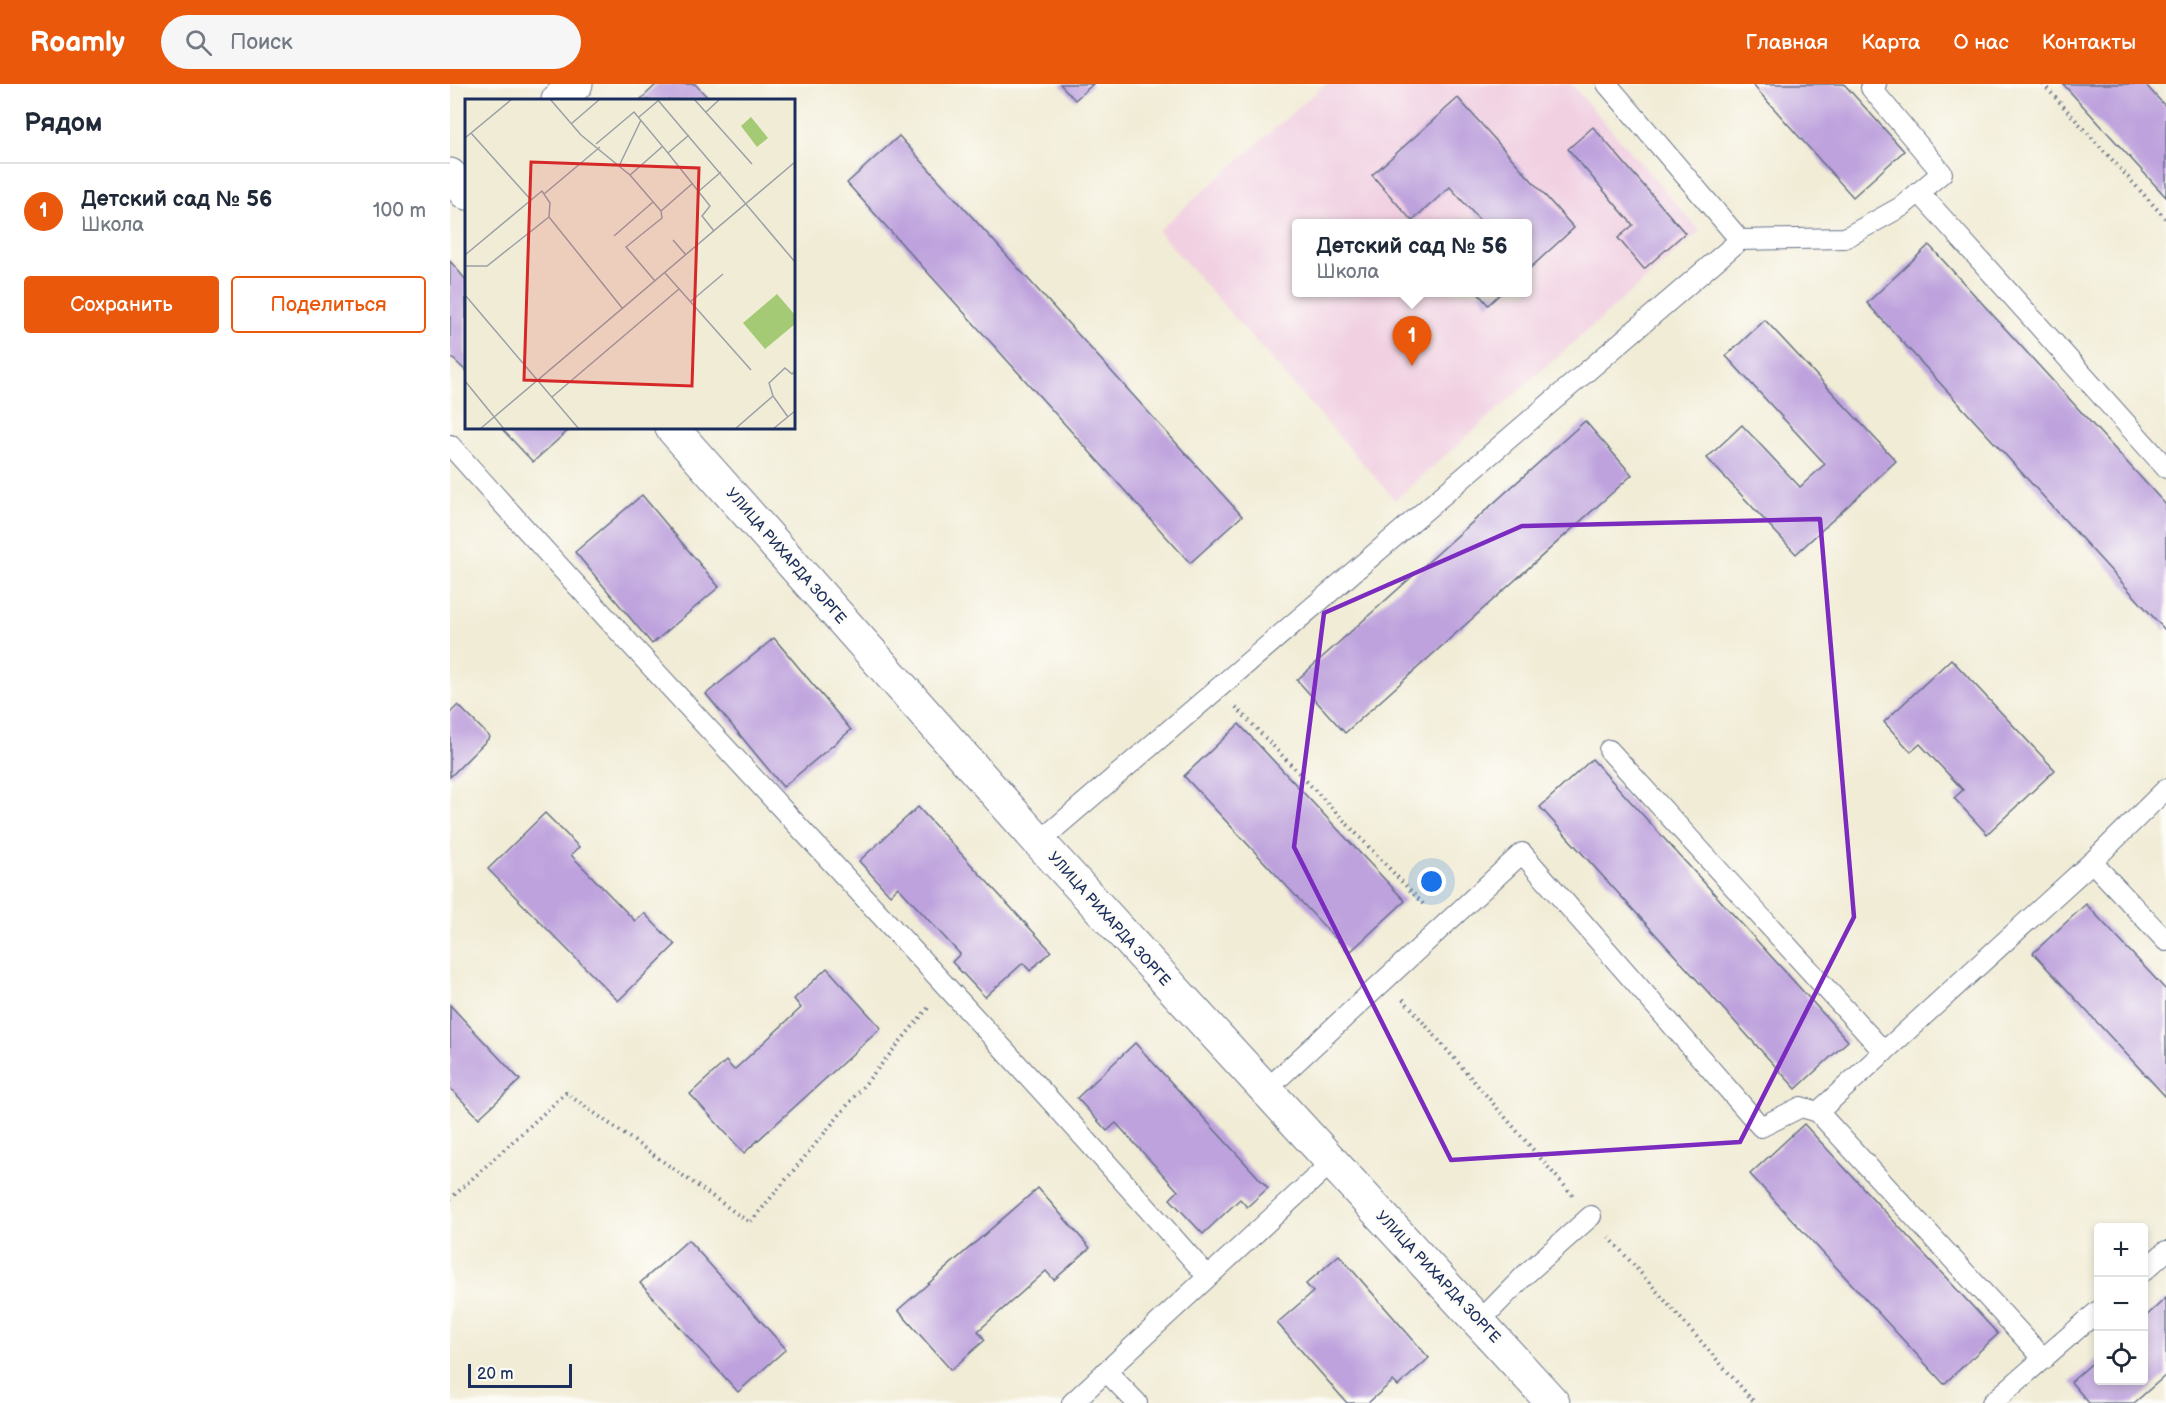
<!DOCTYPE html>
<html lang="ru">
<head>
<meta charset="utf-8">
<style>
  body { margin:0; font-family:"Balsamiq Sans",sans-serif; background:#f6f6f7; color:#1f2937 }
  .controls { position:absolute; right:18px; bottom:18px; display:grid; overflow:hidden; border-radius:6px; box-shadow:0 3px 9px #0003 }
  .controls button { width:54px; height:54px; display:grid; place-items:center; padding:0; border:0; border-bottom:2px solid #e0e1e3; background:#fff; color:#1f2937; font:30px sans-serif }
  .scale { position:absolute; left:18px; bottom:15px; width:104px; box-sizing:border-box; padding-left:6px; border:3px solid #1b2f5e; border-top:0; font-size:16px; line-height:21px; white-space:nowrap; color:#1b2f5e; -webkit-text-stroke:4px #fdfcf7; paint-order:stroke }
  .you { position:absolute; left:982px; top:798px; width:21px; height:21px; margin:-15px; border:4px solid #fff; border-radius:50%; background:#1a73e8; box-shadow:0 0 0 9px #1a73e833 }
  .badge { display:grid; place-items:center; width:39px; height:39px; border-radius:50%; background:#ea580c; color:#fff; font-size:20px; font-weight:700 }
  .pin { position:absolute; translate:-50% -50px; filter:drop-shadow(0 2px 3px #0008) }
  .pin::after { content:''; position:absolute; top:32px; width:21px; height:18px; background:inherit; clip-path:polygon(0 0,100% 0,50% 100%) }
  .popup { position:absolute; left:842px; top:135px; width:240px; height:78px; box-sizing:border-box; display:grid; place-content:center; border-radius:6px; background:#fff; filter:drop-shadow(0 2px 4px #0005); font-size:20px; white-space:nowrap; color:#747a83 }
  .popup b { font-size:22px; color:#1f2937 }
  .popup::after { content:''; position:absolute; left:50%; top:100%; margin-left:-12px; border:12px solid transparent; border-top-color:#fff }
  .list { margin:0; padding:0; list-style:none }
  h2 { display:flex; justify-content:space-between; align-items:center; height:78px; margin:0; padding:0 24px; font-size:26px }
  h2 small { font-size:20px; font-weight:400; color:#747a83 }
  .list li { display:grid; grid-template-columns:39px 1fr auto; gap:18px; align-items:center; box-sizing:border-box; height:96px; padding:0 24px; border-top:2px solid #e0e1e3 }
  .list b { display:block; font-size:22px; white-space:nowrap }
  .list p { margin:0; font-size:20px; white-space:nowrap; color:#747a83 }
  .list em { font-size:20px; font-style:normal; color:#747a83 }
  .actions { display:flex; gap:12px; padding:18px 24px }
  .actions a { flex:1; padding:14px 0; border:2px solid #ea580c; border-radius:6px; text-align:center; font-size:21px; color:#ea580c }
  .actions .main { background:#ea580c; color:#fff }
  .icon { flex:none; width:33px; height:33px; fill:none; stroke:currentColor; stroke-width:2; stroke-linecap:round; stroke-linejoin:round }
  .map { position:relative; flex:none; width:1716px; height:1319px; overflow:hidden }
  header { display:flex; align-items:center; gap:36px; box-sizing:border-box; height:84px; padding:0 30px; background:#ea580c; color:#fff }
  header strong { font-size:28px }
  nav { display:flex; gap:33px; margin-inline-start:auto; font-size:21px }
  .search { width:420px; height:54px; background:#f6f6f7; display:flex; align-items:center; gap:15px; box-sizing:border-box; padding:0 21px; border-radius:33px; color:#747a83; font-size:22px }
  main { display:flex }
  aside { flex:1; background:#fff }
  .map>svg:first-child { display:block }
</style>
</head>
<body>
<header>
<strong>Roamly</strong>
<div class="search"><svg class="icon" aria-label="search" viewBox="0 0 24 24"><circle cx="10" cy="10" r="6"/><path d="M15 15l6 6"/></svg>Поиск</div>
<nav><a>Главная</a><a>Карта</a><a>О нас</a><a>Контакты</a></nav>
</header>
<main>
<aside>
<h2>Рядом<small></small></h2>
<ul class="list">
<li><span class="badge">1</span><div><b>Детский сад № 56</b><p>Школа</p></div><em>100 m</em></li>
</ul>
<div class="actions"><a class="main">Сохранить</a><a>Поделиться</a></div>
</aside>
<div class="map">
<svg width="1716" height="1319" viewBox="0 0 1716 1319">
  <rect width="100%" height="100%" fill="#fdfcf7"/>
  <filter id="ink" filterUnits="userSpaceOnUse"><feTurbulence type="fractalNoise" baseFrequency=".0167" numOctaves="2"/><feDisplacementMap in="SourceGraphic" scale="12" xChannelSelector="R" yChannelSelector="G"/><feConvolveMatrix kernelMatrix="1 2 1 2 8 2 1 2 1" color-interpolation-filters="sRGB"/></filter>
  <filter id="wash" filterUnits="userSpaceOnUse"><feTurbulence type="fractalNoise" baseFrequency=".008" numOctaves="4" result="noise"/><feDisplacementMap in="SourceGraphic" scale="24" xChannelSelector="R" yChannelSelector="G"/><feGaussianBlur stdDeviation="1.35" result="paint"/><feColorMatrix in="noise" values="0 0 0 0 0 0 0 0 0 0 0 0 0 0 0 0 0 1.4 0 .05"/><feComposite in="paint" operator="in"/></filter>
  <g filter="url(#wash)">
    <rect width="100%" height="100%" fill="#f1ecd6"/>
    <path fill="#f1d0e2" fill-rule="evenodd" d="M875 0H1121L1250 147 945 416 708 147ZM846 140H1078V208H846Z"/>
    <g id="blocks">
      <g fill="#bea2dd">
        <polygon points="207,0 245,0 260,16 190,16"/>
        <polygon points="610,0 643,0 625,16"/>
        <polygon points="1302,0 1394,0 1454,67 1403,113"/>
        <polygon points="1613,0 1695,0 1716,23 1716,113"/>
        <polygon points="1008,14 1124,144 1078,186 1078,140 1033,140 1000,103 962,137 922,91"/>
        <polygon points="1143,43 1235,149 1194,185 1168,154 1183,141 1118,65"/>
        <polygon points="449,52 792,432 740,479 397,99"/>
        <polygon points="1479,161 1716,421 1716,547 1417,219"/>
        <polygon points="0,177 16,196 16,287 0,272"/>
        <polygon points="1027,208 1052,208 1038,221"/>
        <polygon points="1315,236 1446,377 1346,470 1257,374 1292,341 1350,403 1375,380 1276,272"/>
        <polygon points="1135,337 1182,391 895,649 847,596"/>
        <polygon points="51,344 121,344 83,378"/>
        <polygon points="192,411 269,503 202,560 125,468"/>
        <polygon points="324,554 401,646 333,703 256,610"/>
        <polygon points="1501,575 1605,686 1537,750 1504,714 1513,706 1470,660 1461,668 1434,638"/>
        <polygon points="8,621 40,653 0,693 0,629"/>
        <polygon points="789,640 955,817 899,869 734,692"/>
        <polygon points="1142,675 1398,957 1346,1005 1090,723"/>
        <polygon points="468,723 601,867 580,887 573,879 535,913 502,878 510,870 448,803 440,811 409,777"/>
        <polygon points="95,729 129,763 121,771 185,837 194,829 225,861 168,917 38,785"/>
        <polygon points="1636,820 1716,906 1716,1013 1583,869"/>
        <polygon points="377,884 431,944 294,1069 240,1010 276,977 284,986 351,924 344,915"/>
        <polygon points="0,921 70,996 29,1034 0,1004"/>
        <polygon points="685,959 818,1104 797,1123 790,1115 753,1150 720,1115 728,1107 666,1039 657,1047 627,1014"/>
        <polygon points="1354,1040 1548,1250 1494,1300 1300,1090"/>
        <polygon points="588,1104 640,1164 604,1196 596,1187 528,1247 535,1256 501,1286 448,1226"/>
        <polygon points="238,1156 336,1265 288,1308 190,1199"/>
        <polygon points="889,1171 979,1274 948,1302 943,1297 918,1319 897,1319 827,1239 863,1208 856,1200"/>
        <polygon points="1716,1214 1716,1291 1684,1319 1639,1319 1621,1298 1648,1274 1648,1296 1694,1296 1694,1234"/>
      </g>
    </g>
  </g>
  <g filter="url(#ink)">
    <use href="#blocks" fill-opacity="0" stroke="#667188" stroke-width="1.5"/>
    <g fill="none" stroke-linecap="round" stroke-linejoin="round">
      <g stroke="#667188" stroke-width="22">
        <g id="lane">
          <polyline points="1157,0 1290,156"/>
          <polyline points="1469,108 1716,384"/>
          <path d="M0 361C249 641 510 910 757 1192"/>
          <polyline points="1159,666 1434,968"/>
          <polyline points="1716,705 1642,778 1716,857"/>
          <polyline points="589,758 1290,156 1395,154 1451,123 1492,89 1421,4 1426,0"/>
          <polyline points="816,1006 1072,769 1311,1043 1351,1023 1368,1028 1594,1275"/>
          <polyline points="1368,1028 1642,778"/>
          <polyline points="1694,1187 1716,1167"/>
          <polyline points="1029,1238 1076,1190 1141,1132"/>
          <polyline points="656,1287 687,1319"/>
          <polyline points="622,1319 882,1078"/>
          <polyline points="1542,1319 1648,1227"/>
        </g>
      </g>
      <g stroke="#667188" stroke-width="35">
        <g id="street">
          <polyline points="108,16 126,0"/>
          <polyline points="0,91 16,109"/>
          <polyline points="222,344 589,758 1103,1319"/>
        </g>
      </g>
      <g stroke="#667188" stroke-width="4" stroke-dasharray="1.5 4.5" stroke-linecap="butt">
        <polyline points="1593,0 1716,135"/>
        <polyline points="786,623 975,822"/>
        <polyline points="953,915 1124,1113"/>
        <polyline points="0,1115 116,1009 300,1139 478,924"/>
        <polyline points="1159,1153 1305,1319"/>
      </g>
      <use href="#lane" stroke="#fff" stroke-width="20"/>
      <use href="#street" stroke="#fff" stroke-width="33"/>
    </g>
  </g>
  <path fill="none" stroke="#7b2cbf" stroke-width="4.5" stroke-linejoin="round" d="M1370 435 1404 833 1290 1058 1001 1076 844 763 874 529 1072 442Z"/>
  <g text-anchor="middle" dominant-baseline="central" stroke-width="5" stroke-linejoin="round" paint-order="stroke">
    <g font-size="15" fill="#1b2f5e" stroke="#fdfcf7">
      <text transform="translate(336 472) rotate(49)">УЛИЦА РИХАРДА ЗОРГЕ</text>
      <text transform="translate(659 835) rotate(48)">УЛИЦА РИХАРДА ЗОРГЕ</text>
      <text transform="translate(988 1193) rotate(47)">УЛИЦА РИХАРДА ЗОРГЕ</text>
    </g>
  </g>
  <g transform="translate(15 15)">
    <rect width="330" height="330" fill="#f1ecd6"/>
    <path d="M286 18 303 39 292 48 276 27ZM312 195 330 216V225L300 250 278 224Z" fill="#a4ca75"/>
    <path fill="none" stroke="#9ba0a6" stroke-width="1.5" d="M85 0 116 36 165 76 198 47M192 0 330 163M229 0 287 65M241 13 255 0M174 18 194 1M106 25 135 0M6 34 66 101 77 92 85 104 84 118 158 210M0 39 47 0M131 45 169 13 203 54 224 36M203 54 245 107 237 117 249 132M155 65 176 21M165 76 196 112M234 92 256 73M79 95 135 48M149 137 188 103M208 141 221 156M0 156 66 101M0 167H22L84 118M200 174 286 271M190 182 161 148 197 119 196 112 228 84M0 196 114 330M225 203 258 175M0 282 39 330M87 298 214 190M323 318 308 297 304 284 320 269 327 275 330 272M15 330 330 63M270 330 308 297M308 330 330 312"/>
    <path fill="#d62828" fill-opacity="0.15" stroke="#d62828" stroke-width="3" d="M66 63 234 69 227 287 59 281Z"/>
    <rect width="330" height="330" fill="none" stroke="#1b2f5e" stroke-width="3"/>
  </g>
</svg>
<div class="controls">
<button>+</button>
<button>−</button>
<button><svg class="icon" aria-label="locate" viewBox="0 0 24 24"><circle cx="12" cy="12" r="6"/><path d="M12 2v4M12 18v4M2 12h4M18 12h4"/></svg></button>
</div>
<div class="scale">20 m</div>
<div class="you"></div>
<div class="pin badge" style="left:962px;top:282px">1</div>
<div class="popup"><b>Детский сад № 56</b>Школа</div>
</div>
</main>
</body>
</html>
